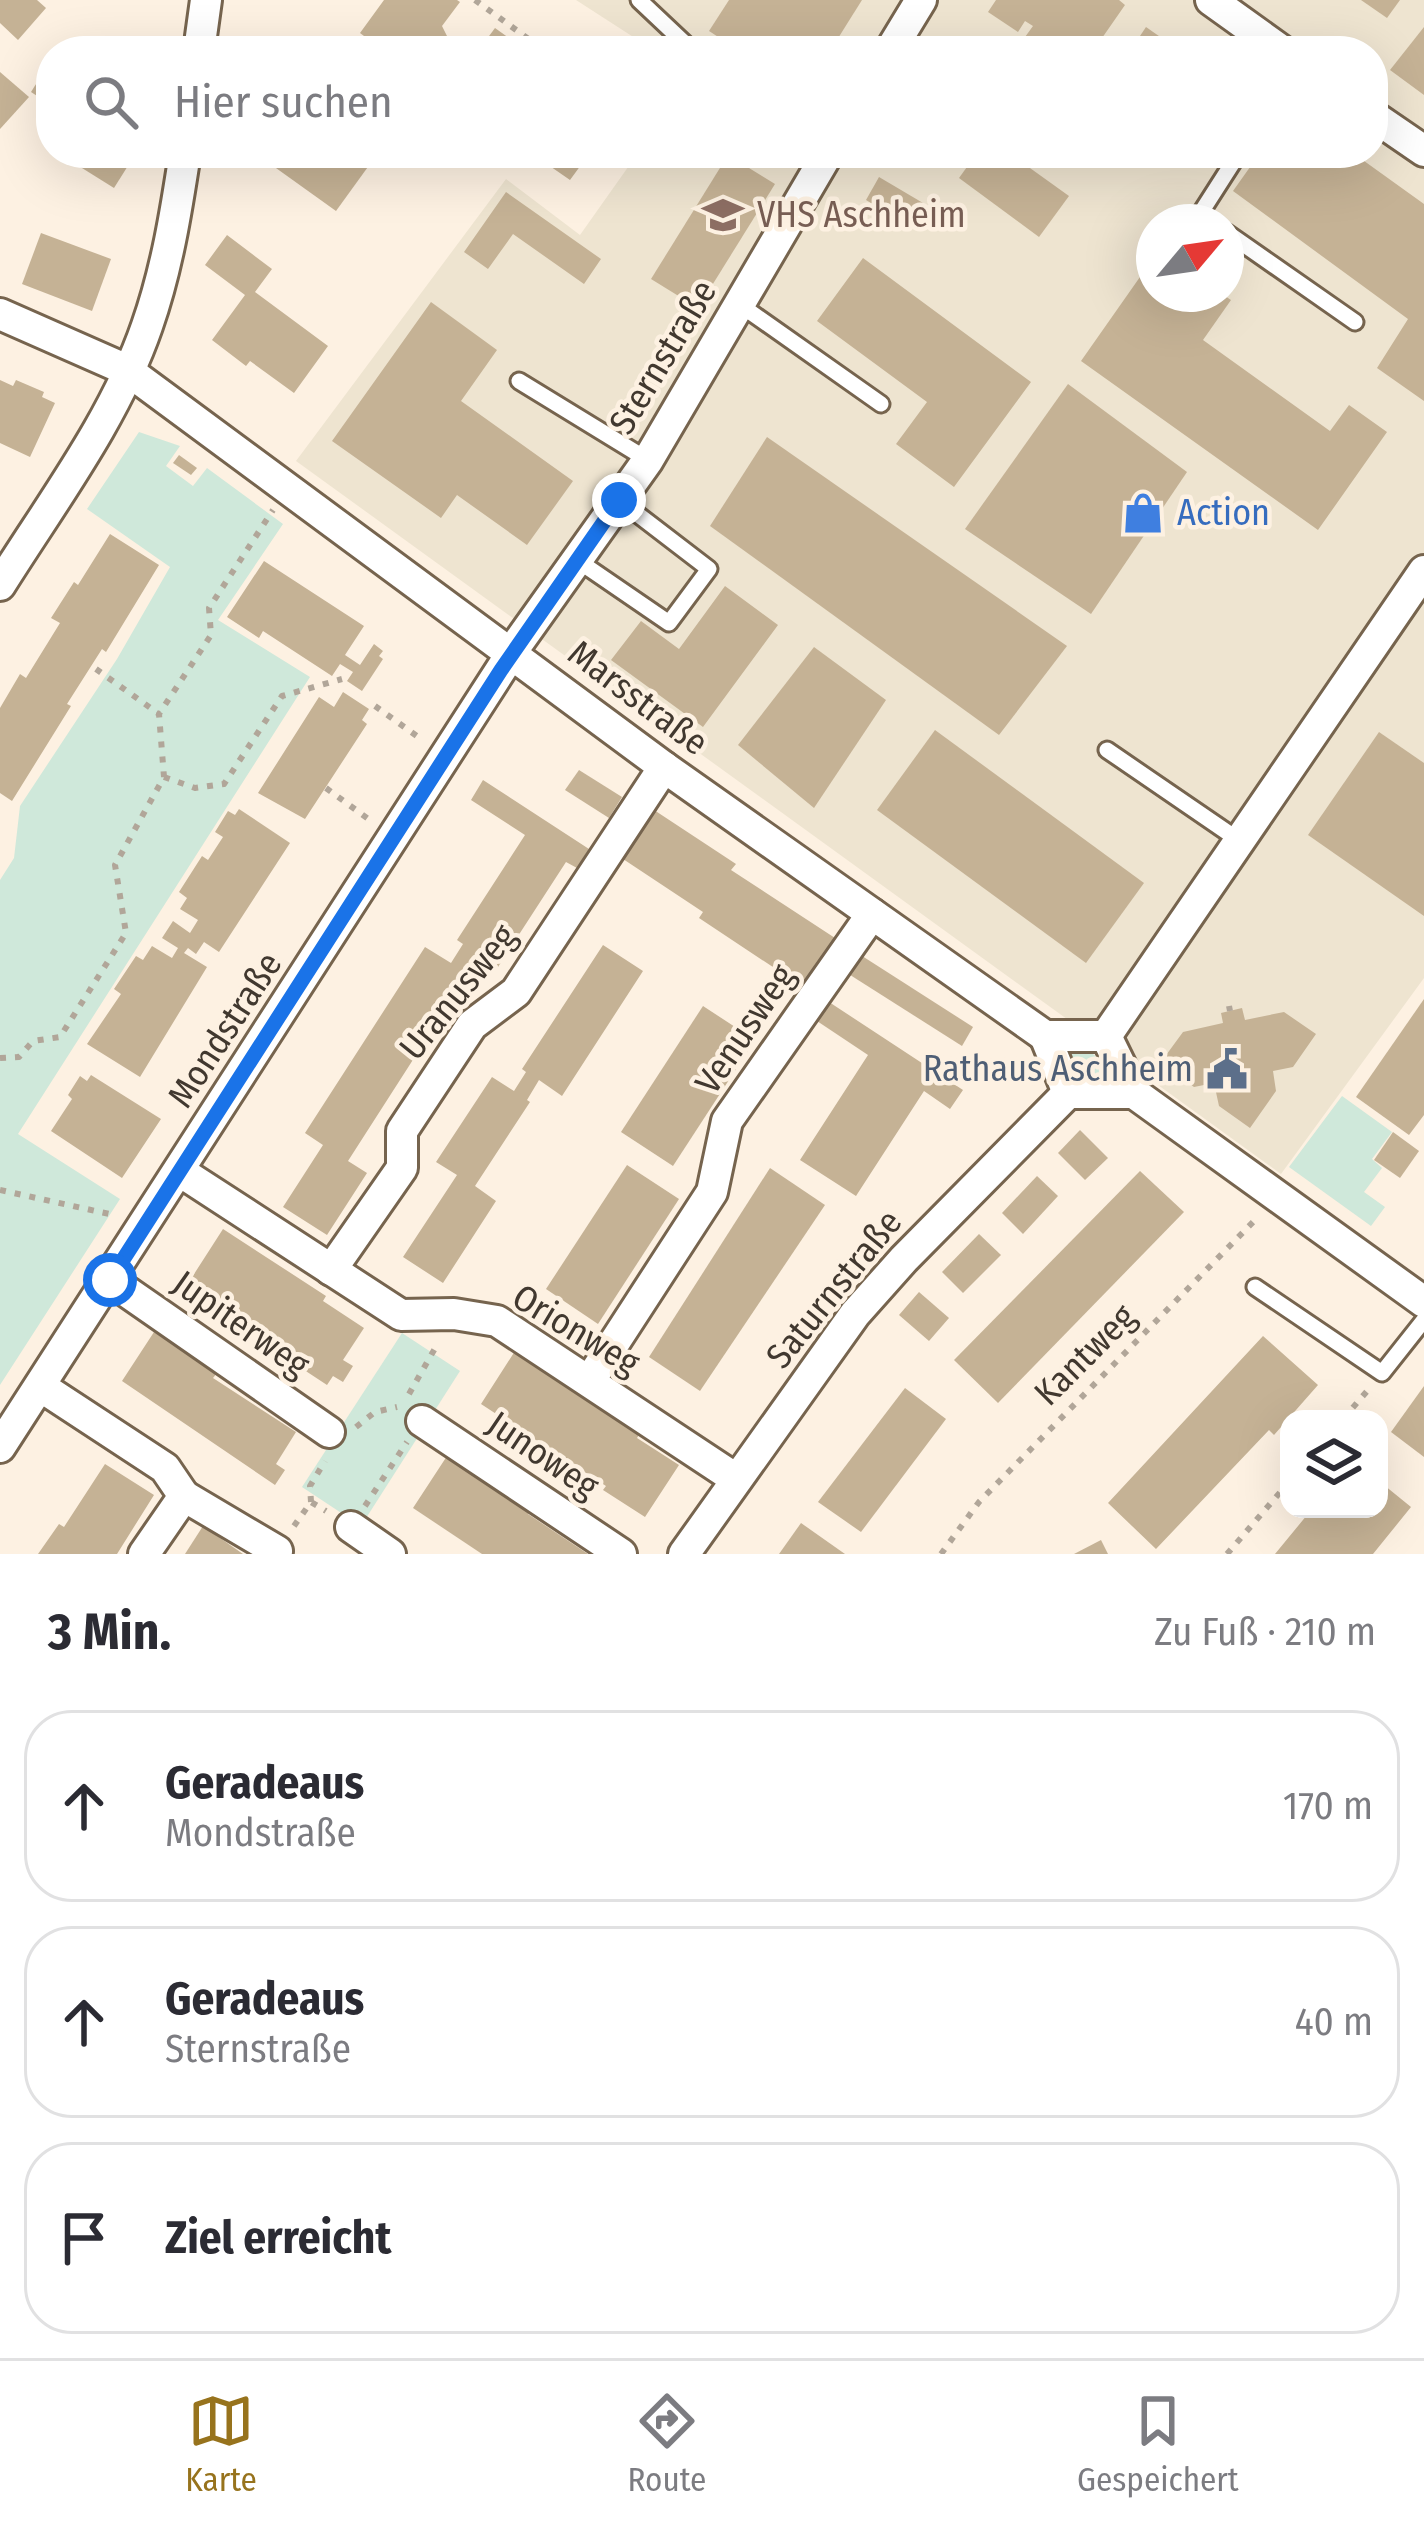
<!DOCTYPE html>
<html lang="de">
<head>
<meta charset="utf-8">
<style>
  body { margin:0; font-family:"Fira Sans Condensed",sans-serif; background:#f7f7f7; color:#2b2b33 }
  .controls { position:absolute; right:36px; bottom:36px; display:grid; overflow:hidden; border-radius:24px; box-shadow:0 12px 48px #0002 }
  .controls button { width:108px; height:108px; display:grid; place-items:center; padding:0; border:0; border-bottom:3px solid #e1e1e2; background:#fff; color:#2b2b33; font:60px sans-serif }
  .compass { position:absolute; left:1136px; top:204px; width:108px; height:108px; border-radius:50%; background:#fff; box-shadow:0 12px 48px #0002; rotate:61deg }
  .stop { position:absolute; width:36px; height:36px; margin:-27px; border:9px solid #1a73e8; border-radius:50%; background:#fff }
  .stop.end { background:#1a73e8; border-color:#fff; box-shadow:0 3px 12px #0008 }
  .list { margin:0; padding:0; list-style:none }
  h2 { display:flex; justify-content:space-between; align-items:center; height:156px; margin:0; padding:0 48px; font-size:51px }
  h2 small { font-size:39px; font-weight:400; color:#7c7c81 }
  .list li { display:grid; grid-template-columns:78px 1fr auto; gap:36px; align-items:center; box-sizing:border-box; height:192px; margin:0 24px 24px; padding:0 24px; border:3px solid #e1e1e2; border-radius:48px }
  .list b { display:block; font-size:45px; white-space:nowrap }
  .list p { margin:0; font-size:39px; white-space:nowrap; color:#7c7c81 }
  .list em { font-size:39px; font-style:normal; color:#7c7c81 }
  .icon { flex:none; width:66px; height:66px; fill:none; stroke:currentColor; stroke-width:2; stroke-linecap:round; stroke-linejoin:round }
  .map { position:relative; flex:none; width:1424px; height:1554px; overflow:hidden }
  .search { position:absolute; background:#fff; box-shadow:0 12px 48px #0002; left:36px; right:36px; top:36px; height:132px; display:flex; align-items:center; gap:30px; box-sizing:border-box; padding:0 42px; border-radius:48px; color:#7c7c81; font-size:45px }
  .sheet { height:804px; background:#fff }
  nav { display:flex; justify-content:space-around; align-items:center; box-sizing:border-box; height:168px; border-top:3px solid #e1e1e2; background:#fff; font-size:33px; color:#7c7c81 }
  nav a { display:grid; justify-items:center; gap:6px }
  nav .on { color:#97731d }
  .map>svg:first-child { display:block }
</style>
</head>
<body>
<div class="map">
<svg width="1424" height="1554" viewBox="0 0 1424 1554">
  <rect width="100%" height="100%" fill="#fdf1e2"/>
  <path fill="#eee4d0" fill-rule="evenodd" d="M576 0H1424V978L1281 1174 296 461 506 179 580 235 638 153H1373V51H655ZM1154 222H1226V294H1154Z"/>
  <g fill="#cfe8da">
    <polygon points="139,432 180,446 166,466 193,486 207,468 283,524 218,620 310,677 18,1134 120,1199 0,1385 0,880 14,858 20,806 117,659 170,567 87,509"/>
    <polygon points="1088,1050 1104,1063 1107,1082 1090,1083 1072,1069 1071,1051"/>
    <polygon points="1342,1096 1392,1132 1372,1159 1382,1168 1364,1192 1385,1207 1371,1226 1289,1167"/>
    <polygon points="402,1333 460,1371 361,1526 302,1487"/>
  </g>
  <g fill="#c5b295">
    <polygon points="0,0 37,0 46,8 18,40 0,23"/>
    <polygon points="384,0 457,0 460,2 442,26 448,38 438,48 431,43 425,51 384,51 360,33"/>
    <polygon points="729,0 862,0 830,51 740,51 709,31"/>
    <polygon points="996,0 1119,0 1125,5 1093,51 1015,51 1033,26 1025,21 1018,32 988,12"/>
    <polygon points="1361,0 1400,0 1387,18"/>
    <polygon points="1146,27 1166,41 1180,51 1130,51"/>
    <polygon points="1424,27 1424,95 1390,70"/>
    <polygon points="495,28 527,51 478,51"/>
    <polygon points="283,39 300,51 274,51"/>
    <polygon points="48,65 51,67 51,105 31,92"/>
    <polygon points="0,72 29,97 0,129"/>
    <polygon points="58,153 136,153 114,188"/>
    <polygon points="255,153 378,153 336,211"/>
    <polygon points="531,153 600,153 596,159 589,154 570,180"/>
    <polygon points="977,153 1009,153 1069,196 1039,237 959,178"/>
    <polygon points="1260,153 1353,153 1424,204 1424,401 1377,368 1408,319 1233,191"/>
    <polygon points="728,155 775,184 698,308 651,279"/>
    <polygon points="879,177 923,203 909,226 866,200"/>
    <polygon points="506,192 601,259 584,284 513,234 488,269 464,252"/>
    <polygon points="41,233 111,259 92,311 22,284"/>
    <polygon points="227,235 272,269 255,292 328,346 294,393 250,361 246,366 212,340 245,295 205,265"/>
    <polygon points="1154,257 1154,294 1222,294 1231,300 1203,340 1330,431 1349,405 1387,432 1318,530 1081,361"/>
    <polygon points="863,258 1031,382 954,487 896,444 927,402 817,321"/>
    <polygon points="431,302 497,350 461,401 573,481 527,545 457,495 441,518 332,441"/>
    <polygon points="0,380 13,386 16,380 44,392 42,397 55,403 30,457 0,443"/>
    <polygon points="1068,384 1187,472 1091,614 965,529"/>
    <polygon points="767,437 1067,646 999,735 710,526"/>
    <polygon points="179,455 197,468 191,475 173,463"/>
    <polygon points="110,534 159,565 106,652 102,649 67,704 71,706 12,801 0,793 0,708 20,674 26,678 60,623 51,618 74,582 78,585"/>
    <polygon points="264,561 364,626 345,655 360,665 374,644 383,651 379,656 383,659 362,691 347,681 353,672 340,664 332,676 263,631 259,638 227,617"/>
    <polygon points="725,586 778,625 703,727 611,660 641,621 679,649"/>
    <polygon points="814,647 886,700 814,808 738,745"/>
    <polygon points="343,692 369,709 362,720 367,724 305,819 258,793 319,697 334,707"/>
    <polygon points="935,730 1144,883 1086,963 877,810"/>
    <polygon points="1379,732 1424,763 1424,916 1308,835"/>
    <polygon points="579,770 622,797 609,818 565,790"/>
    <polygon points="483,780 589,849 577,868 566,862 498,967 477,953 465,972 468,974 348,1161 367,1173 327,1235 283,1207 323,1145 305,1133 425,947 451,963 463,944 457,940 525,835 471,800"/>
    <polygon points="651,808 736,864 731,870 835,938 803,987 699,918 703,912 620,857"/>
    <polygon points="239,809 290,843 219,952 204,942 196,954 188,948 184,953 207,967 140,1077 87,1044 121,994 114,989 136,956 143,960 152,946 172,958 178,948 162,938 173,921 190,933 198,920 180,909 187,898 179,892 202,856 208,860 223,837 215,832 228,811 235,815"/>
    <polygon points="603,945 643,971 562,1096 539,1080 527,1100 530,1102 475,1186 496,1201 443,1283 403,1257 457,1175 436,1162 492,1077 514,1091 526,1072 522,1069"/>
    <polygon points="859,954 973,1027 962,1046 847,973"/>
    <polygon points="1424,999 1424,1115 1409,1135 1356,1097"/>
    <polygon points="829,1002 963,1090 950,1109 924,1091 856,1196 800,1160 868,1055 817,1021"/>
    <polygon points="703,1006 755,1040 673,1166 621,1132"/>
    <polygon points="1242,1008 1245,1020 1284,1012 1316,1034 1293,1067 1273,1071 1276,1091 1250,1128 1219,1106 1214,1083 1194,1087 1161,1062 1183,1032 1223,1023 1221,1013"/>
    <polygon points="91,1075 161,1119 122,1178 51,1131 72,1099 68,1095 80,1076 87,1081"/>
    <polygon points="1080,1130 1108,1158 1085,1180 1058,1153"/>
    <polygon points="1393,1132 1419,1151 1400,1178 1374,1160"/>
    <polygon points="627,1165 679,1199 598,1324 546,1289"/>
    <polygon points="770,1168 825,1205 700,1391 649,1357"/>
    <polygon points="1140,1171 1184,1212 998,1403 954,1360"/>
    <polygon points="1037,1176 1058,1196 1023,1234 1002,1213"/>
    <polygon points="223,1229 326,1296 323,1301 364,1328 343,1360 353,1366 343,1382 333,1376 327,1385 286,1358 290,1352 187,1285"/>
    <polygon points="979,1234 1001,1255 963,1293 942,1272"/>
    <polygon points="919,1292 949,1318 929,1341 899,1315"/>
    <polygon points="154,1332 217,1373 213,1378 296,1432 276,1464 285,1470 275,1485 122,1381"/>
    <polygon points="1263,1336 1318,1385 1274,1435 1269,1430 1156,1549 1108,1503"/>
    <polygon points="515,1351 640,1433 637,1438 679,1465 645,1517 603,1490 606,1486 481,1404"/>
    <polygon points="1424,1386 1424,1457 1391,1432"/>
    <polygon points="905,1388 946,1419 861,1532 818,1502"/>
    <polygon points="447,1456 531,1511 528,1514 588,1554 482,1554 413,1508"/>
    <polygon points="105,1464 154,1495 117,1554 38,1554 59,1524 64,1527"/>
    <polygon points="1379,1481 1411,1507 1373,1554 1275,1554 1312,1509 1379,1509"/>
    <polygon points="801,1523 845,1554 779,1554"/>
    <polygon points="203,1526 243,1554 185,1554"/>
    <polygon points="1101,1540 1108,1554 1074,1554"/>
  </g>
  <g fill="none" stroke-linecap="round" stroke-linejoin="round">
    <g stroke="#76644e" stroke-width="21">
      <g id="lane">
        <polyline points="639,0 693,51"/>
        <polyline points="1211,222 1200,214 1239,153"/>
        <polyline points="1226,232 1355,322"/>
        <polyline points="739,304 881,404"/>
        <polyline points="519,381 648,460"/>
        <polyline points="577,560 669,623 709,569 619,500"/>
        <polyline points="1107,750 1240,841"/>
        <polyline points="1255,1287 1382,1373 1424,1320"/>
      </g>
    </g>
    <g stroke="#76644e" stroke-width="36">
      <g id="street">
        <polyline points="1211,0 1282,51"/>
        <polyline points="199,51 206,0"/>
        <polyline points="890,51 921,0"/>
        <polyline points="1373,116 1424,151"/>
        <polyline points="0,314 127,370 664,767 1045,1036"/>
        <path d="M0 585C52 502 115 419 147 326 167 269 176 212 185 153"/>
        <polygon points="1045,1036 1106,1036 1134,1093 1068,1093"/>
        <polyline points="1106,1036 1424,571"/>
        <polyline points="1134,1093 1424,1302"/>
        <polyline points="181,1172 401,1315 454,1314 497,1321 736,1479"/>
        <polyline points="331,1270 402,1168 402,1131 472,1025 516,992 664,767"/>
        <polyline points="110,1280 329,1432"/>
        <polyline points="590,1380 712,1192 727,1121 872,914"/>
        <polyline points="40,1386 165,1468 184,1496 144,1554"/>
        <polyline points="422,1421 621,1554"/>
        <polyline points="0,1447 520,640 648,460 828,153"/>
        <polyline points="184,1496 277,1551"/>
        <polyline points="351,1527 390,1554"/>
        <polyline points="684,1554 855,1314 904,1259 1068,1093"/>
      </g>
    </g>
    <g stroke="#b1a699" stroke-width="6" stroke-dasharray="6 9" stroke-linecap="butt">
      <polyline points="475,0 545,51"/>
      <polyline points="96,669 159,714"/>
      <polyline points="375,706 421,739"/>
      <polyline points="164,777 195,788 224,784 282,696 342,679"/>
      <polyline points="326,788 371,821"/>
      <polyline points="1229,1006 1230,1011"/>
      <polyline points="0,1058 19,1057 33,1041 60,1037 126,933 115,865 164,777 159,714 211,635 209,608 273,510"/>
      <polyline points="0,1190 114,1215"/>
      <polyline points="409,1394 438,1343"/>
      <polyline points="1343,1419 1368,1390"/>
      <polyline points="356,1427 375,1412 397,1407"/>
      <polyline points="311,1502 310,1486 325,1461"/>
      <polyline points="365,1506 407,1442"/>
      <polyline points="294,1526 311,1502 326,1511"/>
      <polyline points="941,1554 979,1502 1259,1216"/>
      <polyline points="1227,1554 1289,1482"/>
    </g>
    <use href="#lane" stroke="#fff" stroke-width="15"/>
    <use href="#street" stroke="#fff" stroke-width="30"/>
  </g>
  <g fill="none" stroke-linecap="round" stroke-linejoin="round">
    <polyline stroke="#1a73e8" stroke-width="15" points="110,1280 501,670 619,500"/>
  </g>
  <defs>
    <g id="school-bare" transform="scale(3.24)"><path d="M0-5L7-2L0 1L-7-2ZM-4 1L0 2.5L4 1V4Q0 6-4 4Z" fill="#8d6e63" stroke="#fdf1e2" stroke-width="2.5" paint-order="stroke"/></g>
    <g id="shop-bare" transform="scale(3.24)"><path d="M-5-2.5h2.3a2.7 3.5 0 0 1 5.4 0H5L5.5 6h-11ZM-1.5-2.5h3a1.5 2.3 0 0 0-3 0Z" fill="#3f7fe0" stroke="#fdf1e2" stroke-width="2.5" paint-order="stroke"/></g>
    <g id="civic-bare" transform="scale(3.24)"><path d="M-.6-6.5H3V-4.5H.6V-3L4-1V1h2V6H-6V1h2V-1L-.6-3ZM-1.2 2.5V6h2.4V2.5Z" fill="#5c6f8a" stroke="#fdf1e2" stroke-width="2.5" paint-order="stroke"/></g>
  </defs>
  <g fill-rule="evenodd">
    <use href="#school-bare" x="723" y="215"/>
    <use href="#shop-bare" x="1143" y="513"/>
    <use href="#civic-bare" x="1227" y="1069"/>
  </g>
  <g text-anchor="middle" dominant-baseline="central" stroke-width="9" stroke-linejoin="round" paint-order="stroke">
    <g font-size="36" fill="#785e54" stroke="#fdf1e2" text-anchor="start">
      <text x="757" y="215">VHS Aschheim</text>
    </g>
    <g font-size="36" fill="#41382f" stroke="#fdf1e2">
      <text transform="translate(663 357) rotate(-59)">Sternstraße</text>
      <text transform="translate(638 698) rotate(37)">Marsstraße</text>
      <text transform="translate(458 992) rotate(-51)">Uranusweg</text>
      <text transform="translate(745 1029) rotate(-56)">Venusweg</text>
      <text transform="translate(225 1030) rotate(-57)">Mondstraße</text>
      <text transform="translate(834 1289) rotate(-51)">Saturnstraße</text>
      <text transform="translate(241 1324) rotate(35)">Jupiterweg</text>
      <text transform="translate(576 1330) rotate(31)">Orionweg</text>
      <text transform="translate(1085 1355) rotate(-45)">Kantweg</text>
      <text transform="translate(543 1455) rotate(34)">Junoweg</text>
    </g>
    <g font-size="36" fill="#366cbe" stroke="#fdf1e2" text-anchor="start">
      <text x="1177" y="513">Action</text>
    </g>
    <g font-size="36" fill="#4e5e75" stroke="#fdf1e2" text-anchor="end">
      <text x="1193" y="1069">Rathaus Aschheim</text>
    </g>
  </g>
</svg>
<div class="controls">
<button><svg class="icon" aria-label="layers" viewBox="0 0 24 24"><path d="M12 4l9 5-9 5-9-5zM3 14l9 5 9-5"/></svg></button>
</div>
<svg class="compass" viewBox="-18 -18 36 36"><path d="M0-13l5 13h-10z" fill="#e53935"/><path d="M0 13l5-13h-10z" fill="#7c7c81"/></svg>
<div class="stop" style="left:110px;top:1280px"></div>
<div class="stop end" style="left:619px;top:500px"></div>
<div class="search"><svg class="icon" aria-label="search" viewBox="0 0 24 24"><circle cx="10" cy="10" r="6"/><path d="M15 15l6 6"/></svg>Hier suchen</div>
</div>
<section class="sheet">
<h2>3 Min.<small>Zu Fuß · 210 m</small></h2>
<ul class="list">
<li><svg class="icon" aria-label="ahead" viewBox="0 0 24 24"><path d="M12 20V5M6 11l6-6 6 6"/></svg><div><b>Geradeaus</b><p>Mondstraße</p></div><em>170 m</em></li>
<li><svg class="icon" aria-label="ahead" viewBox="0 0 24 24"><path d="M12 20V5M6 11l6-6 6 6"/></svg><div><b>Geradeaus</b><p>Sternstraße</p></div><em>40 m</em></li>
<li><svg class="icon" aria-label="arrive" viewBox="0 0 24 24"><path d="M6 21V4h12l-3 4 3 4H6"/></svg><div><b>Ziel erreicht</b></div></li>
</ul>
</section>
<nav>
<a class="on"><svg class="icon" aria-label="map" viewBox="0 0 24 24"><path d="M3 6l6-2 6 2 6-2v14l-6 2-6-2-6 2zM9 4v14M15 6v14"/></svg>Karte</a>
<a><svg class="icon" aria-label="directions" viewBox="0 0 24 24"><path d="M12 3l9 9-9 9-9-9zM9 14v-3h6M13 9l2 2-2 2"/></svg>Route</a>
<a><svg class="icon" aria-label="saved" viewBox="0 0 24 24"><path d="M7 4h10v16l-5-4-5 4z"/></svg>Gespeichert</a>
</nav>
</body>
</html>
